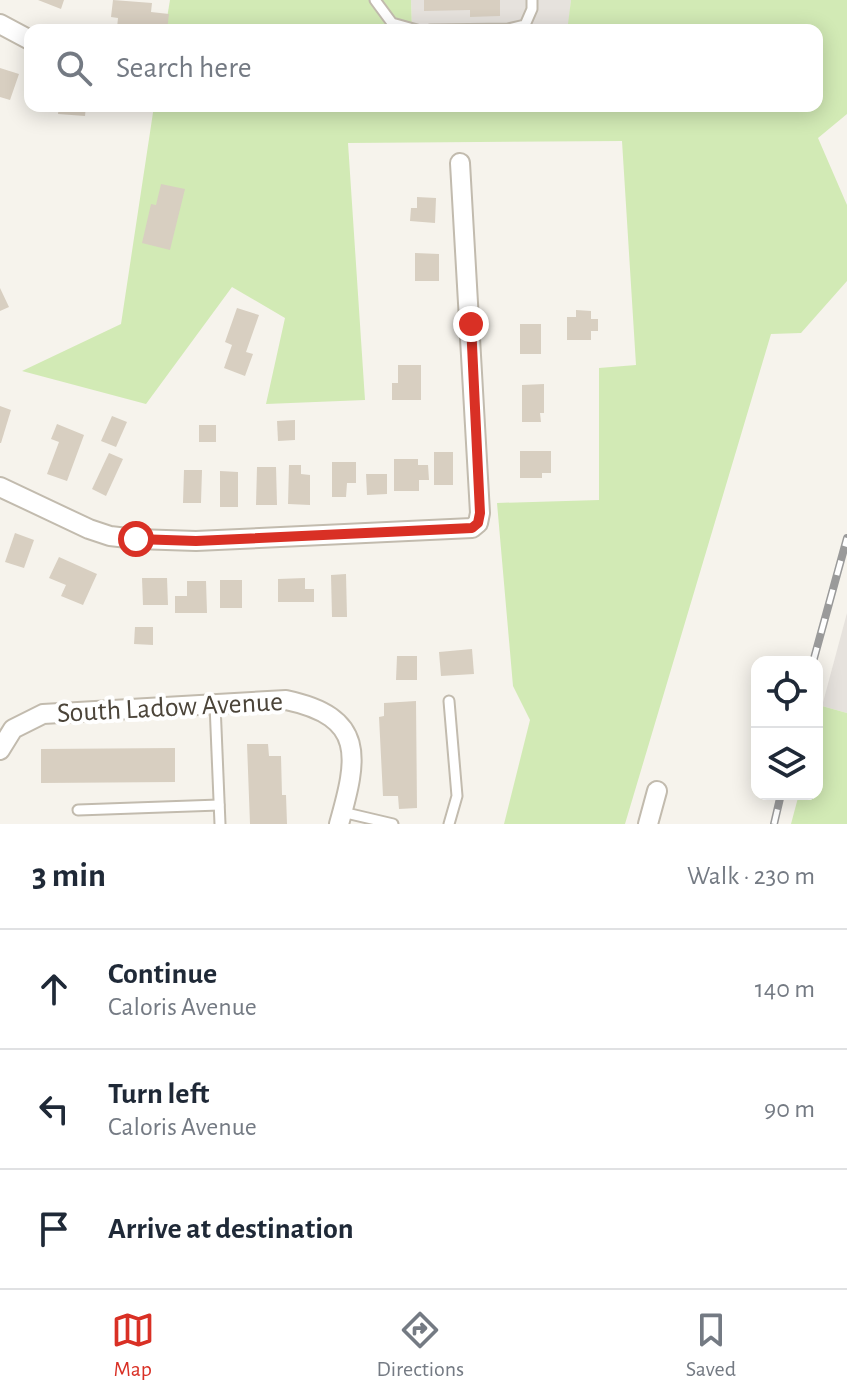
<!DOCTYPE html>
<html lang="en">
<head>
<meta charset="utf-8">
<style>
  body { margin:0; font-family:"Alegreya Sans",sans-serif; background:#f2f2f3; color:#1f2937 }
  .controls { position:absolute; right:24px; bottom:24px; display:grid; overflow:hidden; border-radius:16px; box-shadow:0 4px 20px #0003 }
  .controls button { width:72px; height:72px; display:grid; place-items:center; padding:0; border:0; border-bottom:2px solid #e0e1e3; background:#fff; color:#1f2937; font:40px sans-serif }
  .stop { position:absolute; width:24px; height:24px; margin:-18px; border:6px solid #d93025; border-radius:50%; background:#fff }
  .stop.end { background:#d93025; border-color:#fff; box-shadow:0 2px 8px #0008 }
  .list { margin:0; padding:0; list-style:none }
  h2 { display:flex; justify-content:space-between; align-items:center; height:104px; margin:0; padding:0 32px; font-size:34px }
  h2 small { font-size:26px; font-weight:400; color:#747a83 }
  .list li { display:grid; grid-template-columns:52px 1fr auto; gap:24px; align-items:center; box-sizing:border-box; height:120px; padding:0 32px; border-top:2px solid #e0e1e3 }
  .list b { display:block; font-size:30px; white-space:nowrap }
  .list p { margin:0; font-size:26px; white-space:nowrap; color:#747a83 }
  .list em { font-size:26px; font-style:normal; color:#747a83 }
  .icon { flex:none; width:44px; height:44px; fill:none; stroke:currentColor; stroke-width:2; stroke-linecap:round; stroke-linejoin:round }
  .map { position:relative; flex:none; width:847px; height:824px; overflow:hidden }
  .search { position:absolute; background:#fff; box-shadow:0 4px 20px #0003; left:24px; right:24px; top:24px; height:88px; display:flex; align-items:center; gap:20px; box-sizing:border-box; padding:0 28px; border-radius:16px; color:#747a83; font-size:30px }
  .sheet { height:464px; background:#fff }
  nav { display:flex; justify-content:space-around; align-items:center; box-sizing:border-box; height:112px; border-top:2px solid #e0e1e3; background:#fff; font-size:22px; color:#747a83 }
  nav a { display:grid; justify-items:center; gap:4px }
  nav .on { color:#d93025 }
  .map>svg:first-child { display:block }
</style>
</head>
<body>
<div class="map">
<svg width="847" height="824" viewBox="0 0 847 824">
  <rect width="100%" height="100%" fill="#f6f3ec"/>
  <g fill="#e6e2dd">
    <polygon points="411,0 571,0 569,24 526,30 412,30"/>
    <polygon points="847,613 847,713 822,706"/>
  </g>
  <g fill="#d2eab5">
    <polygon points="170,0 411,0 412,30 165,30"/>
    <polygon points="571,0 847,0 847,114 818,138 847,205 847,281 801,333 771,334 625,824 504,824 530,720 513,686 497,503 599,500 599,368 636,365 622,141 348,143 365,400 266,404 285,318 232,287 146,404 22,371 121,324 154,106 817,106 817,30 526,30 568,24"/>
    <polygon points="822,706 847,713 847,824 791,824 799,794 817,794 817,725"/>
  </g>
  <g fill="#d8cfc1">
    <polygon points="38,0 64,0 61,9"/>
    <polygon points="113,0 152,3 151,12 169,14 167,30 117,28 118,18 111,17"/>
    <polygon points="424,0 500,0 500,16 470,17 470,10 424,11"/>
    <polygon points="0,68 19,74 10,100 0,97"/>
    <polygon points="59,106 86,106 85,116 58,114"/>
    <polygon points="161,184 185,189 170,250 142,243 151,204 156,205"/>
    <polygon points="417,197 436,198 435,223 410,221 411,208 417,208"/>
    <polygon points="415,253 439,254 439,281 415,281"/>
    <polygon points="0,288 9,307 0,311"/>
    <polygon points="237,308 259,315 246,352 253,354 245,376 224,368 232,345 225,342"/>
    <polygon points="576,310 591,311 591,319 598,319 598,331 591,331 591,340 567,340 567,317 576,317"/>
    <rect x="520" y="324" width="21" height="30"/>
    <polygon points="398,365 421,365 421,400 392,400 392,383 398,383"/>
    <polygon points="544,384 544,413 540,413 541,422 522,422 522,385"/>
    <polygon points="0,406 11,410 1,443 0,443"/>
    <polygon points="112,416 127,422 116,447 101,441"/>
    <polygon points="295,420 295,440 278,441 277,421"/>
    <polygon points="57,424 84,435 67,481 47,474 59,442 51,439"/>
    <rect x="199" y="425" width="17" height="17"/>
    <polygon points="520,451 551,451 551,473 542,473 542,478 520,478"/>
    <rect x="434" y="452" width="19" height="33"/>
    <polygon points="109,453 123,459 106,496 92,489"/>
    <polygon points="394,459 418,459 418,465 428,465 429,480 419,480 419,491 394,491"/>
    <polygon points="332,462 356,462 356,483 347,483 346,497 332,497"/>
    <polygon points="289,465 301,465 301,474 310,475 310,505 288,504"/>
    <polygon points="257,467 276,467 277,505 256,505"/>
    <polygon points="184,470 202,470 201,503 183,503"/>
    <polygon points="220,471 238,472 238,507 220,507"/>
    <polygon points="366,474 387,474 387,494 367,495"/>
    <polygon points="15,533 34,540 24,568 5,562"/>
    <polygon points="59,557 97,574 83,605 61,596 66,585 49,578"/>
    <polygon points="346,574 347,617 332,617 331,575"/>
    <polygon points="142,578 167,578 168,605 143,605"/>
    <polygon points="305,578 305,589 314,589 314,602 278,602 278,579"/>
    <rect x="220" y="580" width="22" height="28"/>
    <polygon points="187,581 206,581 207,613 175,613 175,596 187,596"/>
    <polygon points="135,627 153,627 153,645 134,644"/>
    <polygon points="472,649 474,674 441,676 439,652"/>
    <polygon points="397,656 417,656 417,680 396,680"/>
    <polygon points="416,701 417,808 399,809 398,796 383,796 379,717 384,716 384,703"/>
    <polygon points="247,744 268,744 269,756 281,756 282,795 286,795 287,824 250,824"/>
    <polygon points="175,748 175,782 41,783 41,749"/>
  </g>
  <g fill="none" stroke-linecap="round" stroke-linejoin="round">
    <g stroke="#c2bbae" stroke-width="13">
      <g id="service">
        <polyline points="375,0 392,23 417,30"/>
        <polyline points="430,30 508,29 525,25 532,9 532,0"/>
        <polyline points="449,701 457,796 449,824"/>
        <polyline points="215,704 220,824"/>
        <polyline points="78,810 219,805"/>
        <polyline points="342,812 393,824"/>
      </g>
    </g>
    <g stroke="#c2bbae" stroke-width="22">
      <g id="minor">
        <polyline points="0,24 30,40"/>
        <polyline points="0,487 89,529 110,536 136,539 196,541 472,528 478,523 480,513 460,163"/>
        <path d="M0 750 13 729 43 714 286 700C366 717 358 757 339 824"/>
        <polyline points="648,824 657,791"/>
      </g>
    </g>
    <use href="#service" stroke="#fff" stroke-width="9"/>
    <use href="#minor" stroke="#fff" stroke-width="18"/>
    <g stroke="#9a9a9a" stroke-width="8">
      <g id="rail">
        <polyline points="813,662 847,538"/>
        <polyline points="774,824 781,794"/>
      </g>
    </g>
    <use href="#rail" stroke="#fff" stroke-width="5" stroke-dasharray="15" stroke-linecap="butt"/>
  </g>
  <g fill="none" stroke-linecap="round" stroke-linejoin="round">
    <polyline stroke="#d93025" stroke-width="10" points="136,539 196,541 472,528 478,523 480,513 471,324"/>
  </g>
  <g text-anchor="middle" dominant-baseline="central" stroke-width="8" stroke-linejoin="round" paint-order="stroke">
    <g font-size="28" fill="#4b4439" stroke="#fff">
      <text transform="translate(170 708) rotate(-3)">South Ladow Avenue</text>
    </g>
  </g>
</svg>
<div class="controls">
<button><svg class="icon" aria-label="locate" viewBox="0 0 24 24"><circle cx="12" cy="12" r="6"/><path d="M12 2v4M12 18v4M2 12h4M18 12h4"/></svg></button>
<button><svg class="icon" aria-label="layers" viewBox="0 0 24 24"><path d="M12 4l9 5-9 5-9-5zM3 14l9 5 9-5"/></svg></button>
</div>
<div class="stop" style="left:136px;top:539px"></div>
<div class="stop end" style="left:471px;top:324px"></div>
<div class="search"><svg class="icon" aria-label="search" viewBox="0 0 24 24"><circle cx="10" cy="10" r="6"/><path d="M15 15l6 6"/></svg>Search here</div>
</div>
<section class="sheet">
<h2>3 min<small>Walk · 230 m</small></h2>
<ul class="list">
<li><svg class="icon" aria-label="ahead" viewBox="0 0 24 24"><path d="M12 20V5M6 11l6-6 6 6"/></svg><div><b>Continue</b><p>Caloris Avenue</p></div><em>140 m</em></li>
<li><svg class="icon" aria-label="left" viewBox="0 0 24 24"><path d="M17 20v-9H6M10 6l-5 5 5 5"/></svg><div><b>Turn left</b><p>Caloris Avenue</p></div><em>90 m</em></li>
<li><svg class="icon" aria-label="arrive" viewBox="0 0 24 24"><path d="M6 21V4h12l-3 4 3 4H6"/></svg><div><b>Arrive at destination</b></div></li>
</ul>
</section>
<nav>
<a class="on"><svg class="icon" aria-label="map" viewBox="0 0 24 24"><path d="M3 6l6-2 6 2 6-2v14l-6 2-6-2-6 2zM9 4v14M15 6v14"/></svg>Map</a>
<a><svg class="icon" aria-label="directions" viewBox="0 0 24 24"><path d="M12 3l9 9-9 9-9-9zM9 14v-3h6M13 9l2 2-2 2"/></svg>Directions</a>
<a><svg class="icon" aria-label="saved" viewBox="0 0 24 24"><path d="M7 4h10v16l-5-4-5 4z"/></svg>Saved</a>
</nav>
</body>
</html>
